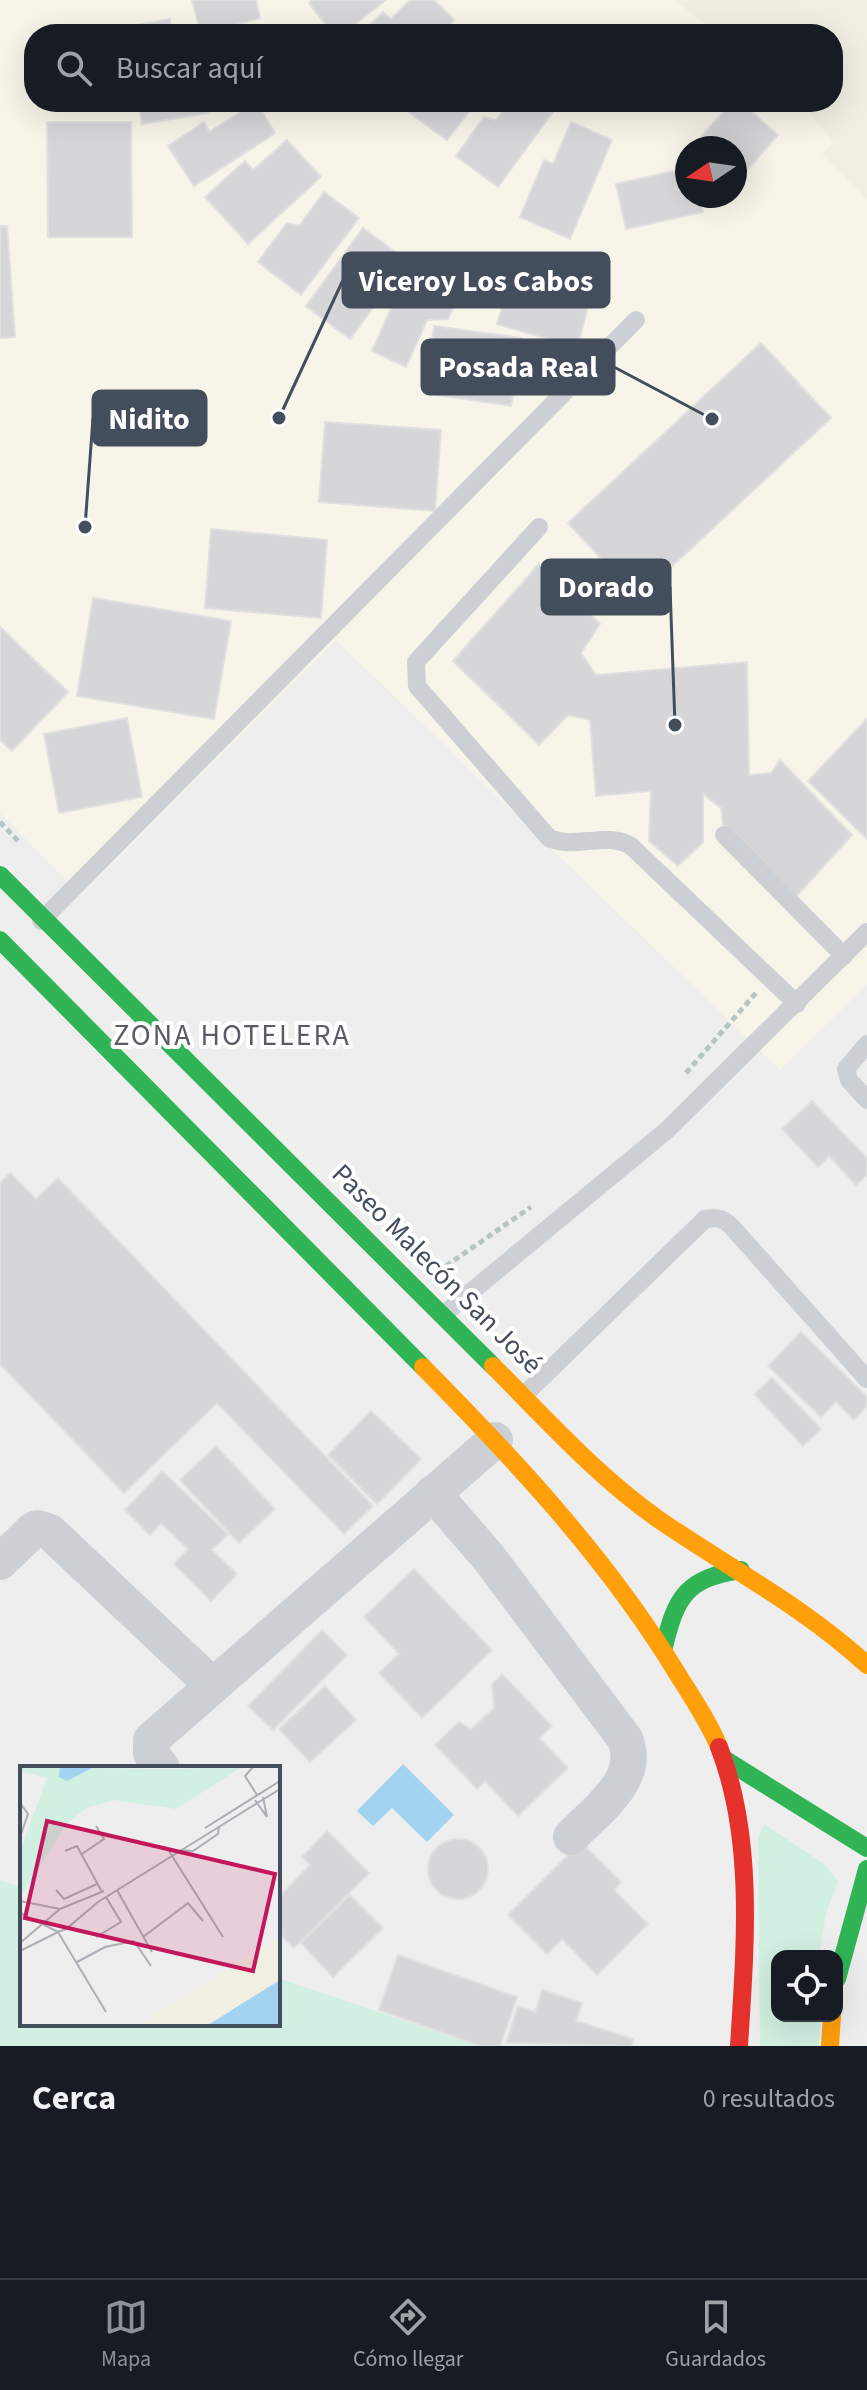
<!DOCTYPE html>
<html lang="es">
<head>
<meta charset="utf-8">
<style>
  body { margin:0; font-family:"Source Sans 3",sans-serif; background:#242831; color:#f1f3f6 }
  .controls { position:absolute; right:24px; bottom:24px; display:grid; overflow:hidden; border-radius:16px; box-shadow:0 8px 32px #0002 }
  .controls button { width:72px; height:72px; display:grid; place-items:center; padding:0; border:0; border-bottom:2px solid #363941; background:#171b24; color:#f1f3f6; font:40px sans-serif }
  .compass { position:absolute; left:675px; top:136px; width:72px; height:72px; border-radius:50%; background:#171b24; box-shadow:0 8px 32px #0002; rotate:257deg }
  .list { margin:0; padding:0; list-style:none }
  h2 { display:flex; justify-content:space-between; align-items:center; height:104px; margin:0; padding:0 32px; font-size:34px }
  h2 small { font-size:26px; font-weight:400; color:#9ea1a6 }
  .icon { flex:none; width:44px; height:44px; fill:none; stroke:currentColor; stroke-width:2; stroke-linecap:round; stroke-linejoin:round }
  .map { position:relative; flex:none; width:867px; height:2046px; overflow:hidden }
  .search { position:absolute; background:#171b24; box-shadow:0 8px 32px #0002; left:24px; right:24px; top:24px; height:88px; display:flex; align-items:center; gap:20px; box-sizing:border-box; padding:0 28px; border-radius:32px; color:#9ea1a6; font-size:30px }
  .sheet { height:232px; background:#171b24 }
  nav { display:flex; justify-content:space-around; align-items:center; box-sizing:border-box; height:112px; border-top:2px solid #363941; background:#171b24; font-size:22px; color:#9ea1a6 }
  nav a { display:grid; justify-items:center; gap:4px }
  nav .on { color:#8c9099 }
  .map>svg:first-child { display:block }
</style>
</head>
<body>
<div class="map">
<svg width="867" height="2046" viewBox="0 0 867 2046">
  <rect width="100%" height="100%" fill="#efeeee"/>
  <path fill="#f7f5e9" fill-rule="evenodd" d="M0 0H674L718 34H34V102H800L834 142 823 155 867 199V984L780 1070 336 640 81 895 0 813ZM687 148H735V196H687Z"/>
  <g fill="#d1f0e2">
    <polygon points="764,1824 824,1864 838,1881 826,1914 819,1956 777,1956 777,2016 820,2016 819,2046 760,2046 758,1837"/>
    <polygon points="0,1880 22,1888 22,2024 278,2024 278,1978 479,2046 0,2046"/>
  </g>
  <polygon fill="#f1efe4" points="674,0 867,0 867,199 822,155 834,142 800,102 833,102 833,34 718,34"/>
  <polygon fill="#a2d4f1" points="403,1764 454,1815 427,1842 392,1808 373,1826 357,1811"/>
  <g fill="#d6d6d9" stroke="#e0e0e1" stroke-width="2">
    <polygon points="192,0 256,0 260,18 201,34"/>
    <polygon points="313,0 386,0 342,34 333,34 309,3"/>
    <polygon points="410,0 434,0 454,20 440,34 361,34 383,12 391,19"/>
    <polygon points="170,19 171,32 194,28 195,34 127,34 126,27"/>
    <polygon points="138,102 206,102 208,113 142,124"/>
    <polygon points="256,102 275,133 194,186 168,146 204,122 209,132"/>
    <polygon points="407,102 476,102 447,140 403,108"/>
    <polygon points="509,102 540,102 553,112 498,187 456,156 484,117 496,120"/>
    <polygon points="732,102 741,102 778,135 735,184 735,148 691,148"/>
    <polygon points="47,122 131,122 132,237 48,237"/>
    <polygon points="571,122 612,140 570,239 520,217 544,160 553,164"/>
    <polygon points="287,140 321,177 248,244 205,197 245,161 253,170"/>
    <polygon points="687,168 687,196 700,196 703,212 626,229 616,184"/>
    <polygon points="324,192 359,218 301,295 258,262 287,223 299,226"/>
    <polygon points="0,226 7,226 15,337 0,338"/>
    <polygon points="363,228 407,261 350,339 306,306"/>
    <polygon points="414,257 465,281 448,319 427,320 406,367 372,351"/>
    <polygon points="513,269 592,292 577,348 497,324"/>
    <polygon points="434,326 522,338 511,406 424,393"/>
    <polygon points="761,343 831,418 638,598 568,523"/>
    <polygon points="325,422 441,430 435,511 319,502"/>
    <polygon points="211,529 327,540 321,618 205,608"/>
    <polygon points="539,564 600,624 581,653 596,675 747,662 749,775 771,773 780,760 852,835 793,900 724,833 721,808 703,794 703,842 678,866 649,841 651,791 596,796 590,720 568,715 539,745 453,661"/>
    <polygon points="93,598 231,621 214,719 77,696"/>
    <polygon points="0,627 68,692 12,751 0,740"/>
    <polygon points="127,718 142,797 59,813 44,734"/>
    <polygon points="867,719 867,839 808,781"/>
    <polygon points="812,1101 867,1158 867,1175 856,1185 829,1156 818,1167 782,1129"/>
    <polygon points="10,1173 36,1199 58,1178 373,1506 344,1534 217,1403 124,1493 0,1364 0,1183"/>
    <polygon points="801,1332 867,1397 867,1406 854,1420 836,1402 821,1417 768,1366"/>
    <polygon points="772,1378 821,1429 803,1446 754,1394"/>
    <polygon points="371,1411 421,1459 377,1504 328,1455"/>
    <polygon points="216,1446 275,1509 239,1543 180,1480"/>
    <polygon points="162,1471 228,1534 212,1550 237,1574 211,1601 174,1564 188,1549 161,1523 150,1535 125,1510"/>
    <polygon points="414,1569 492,1650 422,1718 379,1673 399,1654 364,1617"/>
    <polygon points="322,1630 347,1655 273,1730 248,1706"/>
    <polygon points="502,1674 552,1726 539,1738 568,1768 518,1816 485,1781 477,1789 435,1745 459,1722 471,1729 494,1708 492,1684"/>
    <polygon points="325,1686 356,1720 310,1762 279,1729"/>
    <polygon points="327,1831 369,1873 294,1948 278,1932 278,1894 280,1896 310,1865 302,1857"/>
    <circle cx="458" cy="1869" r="30"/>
    <polygon points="581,1842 621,1882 614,1890 648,1924 597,1975 562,1939 547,1954 508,1915"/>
    <polygon points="350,1895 383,1928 333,1977 301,1943"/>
    <polygon points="398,1955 517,1997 500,2046 480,2046 379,2010"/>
    <polygon points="542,1990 582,2003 576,2021 633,2039 632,2046 506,2043 518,2006 535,2012"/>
  </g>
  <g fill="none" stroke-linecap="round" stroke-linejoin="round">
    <g stroke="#b7c4c3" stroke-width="5" stroke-dasharray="6 4" stroke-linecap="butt">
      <polyline points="0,822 19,842"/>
      <polyline points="686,1073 756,993"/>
      <polyline points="446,1266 531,1207"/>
    </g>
    <g stroke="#cccfd3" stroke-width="18">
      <path d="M539 527 416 662 417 686 549 838C575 850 606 831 631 846L797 1004"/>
      <polyline points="724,835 844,956"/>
      <polyline points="41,921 636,320"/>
      <polyline points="867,1044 846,1069 849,1080 867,1100"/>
      <polyline points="444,1314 666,1131 867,932"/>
      <path d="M525 1394 705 1219C718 1217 723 1218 732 1227L867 1379"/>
    </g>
    <g stroke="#cccfd3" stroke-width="36">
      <path d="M433 1493 489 1558 625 1739C642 1780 596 1810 571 1837"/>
      <polyline points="0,1562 32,1531 37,1528 50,1532 211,1684"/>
      <polyline points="162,1768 151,1753 151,1740 495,1440"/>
    </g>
    <g stroke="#30b455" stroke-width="18">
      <polyline points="0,875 493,1366"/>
      <polyline points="0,940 423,1367"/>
      <path d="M664 1647C676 1596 687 1578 741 1570"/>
      <polyline points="724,1759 867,1848"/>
      <polyline points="837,1979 867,1869"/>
    </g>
    <g stroke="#ff9f0a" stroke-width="18">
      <path d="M493 1366C546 1419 597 1476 658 1519 729 1568 803 1606 867 1665"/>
      <path d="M423 1367C518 1463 610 1562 680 1678 694 1700 709 1723 719 1747"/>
      <polyline points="830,2046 832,2016"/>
    </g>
    <path stroke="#e5322d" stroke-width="18" d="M719 1747C755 1840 745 1949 739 2046"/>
  </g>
  <g text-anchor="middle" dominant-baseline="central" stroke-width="8" stroke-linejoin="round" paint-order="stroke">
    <g font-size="28" fill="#444d5c" stroke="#fff">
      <text transform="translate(437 1269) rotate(45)">Paseo Malecón San José</text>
    </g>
    <g font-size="30" letter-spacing="2" fill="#5a5c63" stroke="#fff">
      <text x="232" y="1035">ZONA HOTELERA</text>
    </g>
  </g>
  <g transform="translate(20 1766)">
    <rect width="260" height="260" fill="#efeeee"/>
    <path d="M0 1 152 3 222 1 156 43 95 34 67 42 48 56 2 129 0 85 27 12 0 5Z" fill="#d1f0e2"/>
    <path d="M260 171V214L188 259H118Z" fill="#f1efe4"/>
    <path d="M40 1H74L47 15 39 11ZM260 214V259H188L223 237Z" fill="#a2d4f1"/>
    <path fill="none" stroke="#abaeb4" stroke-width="2" d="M233 1 225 10 237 29M235 34 247 51 243 31M0 37 8 48 0 71M185 62 260 15M160 84 173 85 198 68 199 60M45 85 57 80 82 126M149 85 203 171M62 88 84 73 76 60M36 124 44 133 77 118M97 124 132 186M0 135 40 143 84 125M0 147 38 166 46 163 78 136 260 23M76 171 101 156 86 131M123 171 168 137 183 155M0 177 40 143M0 185 38 166 86 246M57 196 85 181 114 175 131 200"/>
    <path fill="#c2185b" fill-opacity="0.15" stroke="#c2185b" stroke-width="4" d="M27 55 255 108 233 205 5 152Z"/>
    <rect width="260" height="260" fill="none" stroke="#444d5c" stroke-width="4"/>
  </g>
  <path fill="none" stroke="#444d5c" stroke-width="3" d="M279 418L343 280M712 419L614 367M85 527L93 418M675 725L670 587"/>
  <g fill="#444d5c" stroke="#fff" stroke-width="3">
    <circle cx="279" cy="418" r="8"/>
    <circle cx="712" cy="419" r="8"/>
    <circle cx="85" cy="527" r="8"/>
    <circle cx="675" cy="725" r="8"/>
  </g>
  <g fill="#444d5c" stroke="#444d5c" stroke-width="3">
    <rect x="343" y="253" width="266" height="54" rx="8"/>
    <rect x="422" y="340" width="192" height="54" rx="8"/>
    <rect x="93" y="391" width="113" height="54" rx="8"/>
    <rect x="542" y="560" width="128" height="54" rx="8"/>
  </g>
  <g font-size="30" text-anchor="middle" font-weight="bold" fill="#fff">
    <text x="476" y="291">Viceroy Los Cabos</text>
    <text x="518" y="377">Posada Real</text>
    <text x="149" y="429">Nidito</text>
    <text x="606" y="597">Dorado</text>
  </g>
</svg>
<div class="controls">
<button><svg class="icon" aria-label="locate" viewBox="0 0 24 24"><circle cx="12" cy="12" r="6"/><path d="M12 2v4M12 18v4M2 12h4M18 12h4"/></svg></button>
</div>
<svg class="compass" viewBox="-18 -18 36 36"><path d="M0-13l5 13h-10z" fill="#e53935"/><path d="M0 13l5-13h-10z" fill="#9ea1a6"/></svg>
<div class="search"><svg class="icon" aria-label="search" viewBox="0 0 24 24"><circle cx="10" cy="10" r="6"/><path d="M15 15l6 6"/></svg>Buscar aquí</div>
</div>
<section class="sheet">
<h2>Cerca<small>0 resultados</small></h2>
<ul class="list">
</ul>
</section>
<nav>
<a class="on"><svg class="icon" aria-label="map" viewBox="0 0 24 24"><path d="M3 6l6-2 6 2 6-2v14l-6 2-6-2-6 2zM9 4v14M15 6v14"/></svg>Mapa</a>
<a><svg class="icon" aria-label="directions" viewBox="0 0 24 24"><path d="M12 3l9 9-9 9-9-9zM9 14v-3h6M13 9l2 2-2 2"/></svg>Cómo llegar</a>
<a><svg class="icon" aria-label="saved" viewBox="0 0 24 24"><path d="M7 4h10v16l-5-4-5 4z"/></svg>Guardados</a>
</nav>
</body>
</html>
